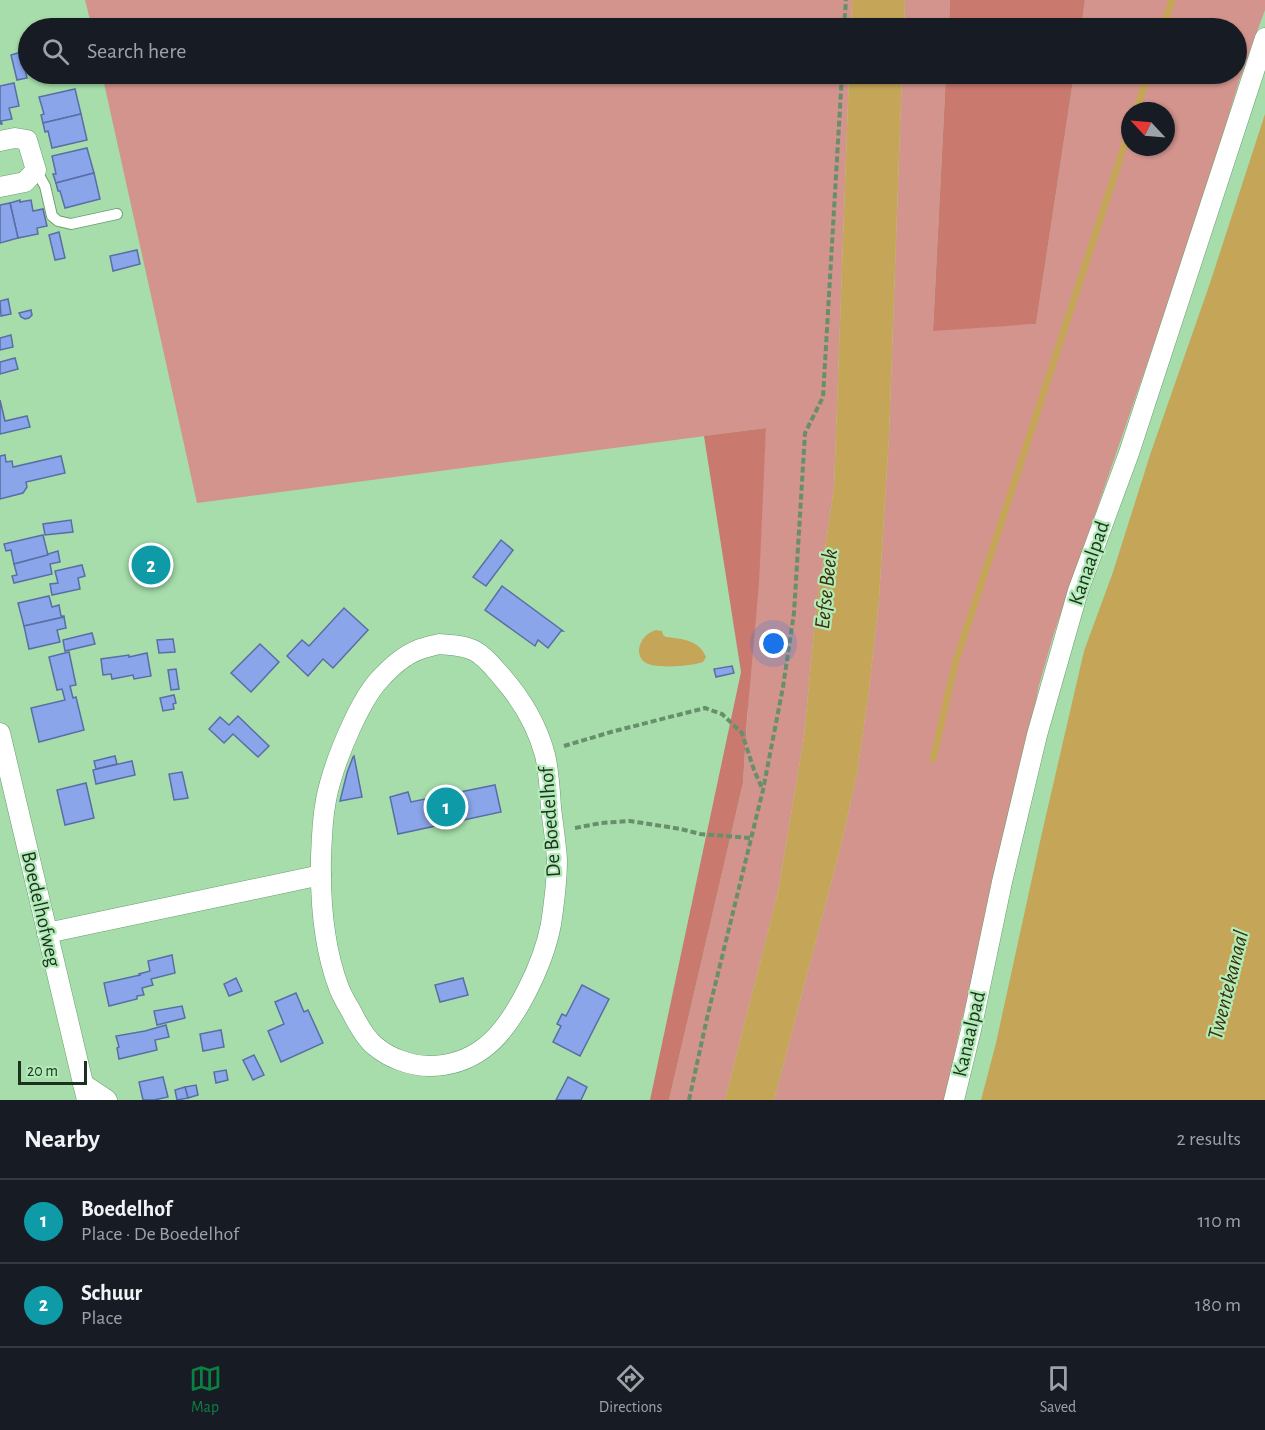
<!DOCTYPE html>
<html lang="en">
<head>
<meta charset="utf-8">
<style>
  body { margin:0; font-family:"Alegreya Sans",sans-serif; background:#242831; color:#f1f3f6 }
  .compass { position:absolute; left:1121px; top:102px; width:54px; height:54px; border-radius:50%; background:#171b24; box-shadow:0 2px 4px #0004; rotate:296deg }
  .scale { position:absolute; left:18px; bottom:15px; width:69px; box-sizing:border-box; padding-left:6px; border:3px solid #1c321f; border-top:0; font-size:16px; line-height:21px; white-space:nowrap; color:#1c321f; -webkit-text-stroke:4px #b2eab8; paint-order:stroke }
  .you { position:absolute; left:774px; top:644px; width:21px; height:21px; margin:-15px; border:4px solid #fff; border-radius:50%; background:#1a73e8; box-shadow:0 0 0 9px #1a73e833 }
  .badge { display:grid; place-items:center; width:39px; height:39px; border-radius:50%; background:#0b8043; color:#fff; font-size:20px; font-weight:700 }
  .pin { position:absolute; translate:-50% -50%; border:3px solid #fff; box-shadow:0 2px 6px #0006 }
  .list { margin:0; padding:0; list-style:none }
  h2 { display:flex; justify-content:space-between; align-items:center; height:78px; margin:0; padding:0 24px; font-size:26px }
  h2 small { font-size:20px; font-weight:400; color:#9ea1a6 }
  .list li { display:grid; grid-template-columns:39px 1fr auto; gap:18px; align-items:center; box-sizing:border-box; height:84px; padding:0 24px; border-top:2px solid #363941 }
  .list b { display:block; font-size:22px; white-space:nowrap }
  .list p { margin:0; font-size:20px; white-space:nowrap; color:#9ea1a6 }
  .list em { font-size:20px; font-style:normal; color:#9ea1a6 }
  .icon { flex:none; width:33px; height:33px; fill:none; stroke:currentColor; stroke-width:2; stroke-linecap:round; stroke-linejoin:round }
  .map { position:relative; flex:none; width:1265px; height:1100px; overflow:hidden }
  .search { position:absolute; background:#171b24; box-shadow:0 2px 4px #0004; left:18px; right:18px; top:18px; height:66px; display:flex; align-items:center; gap:15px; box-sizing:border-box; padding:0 21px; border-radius:33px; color:#9ea1a6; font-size:22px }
  .sheet { height:246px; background:#171b24 }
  nav { display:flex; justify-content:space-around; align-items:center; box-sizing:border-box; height:84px; border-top:2px solid #363941; background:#171b24; font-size:16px; color:#9ea1a6 }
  nav a { display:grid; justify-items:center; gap:3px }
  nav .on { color:#0b8043 }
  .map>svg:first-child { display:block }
</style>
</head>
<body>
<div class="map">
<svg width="1265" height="1100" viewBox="0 0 1265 1100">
  <rect width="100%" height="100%" fill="#a6ddab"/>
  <g fill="#d2948d" fill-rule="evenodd">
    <polygon points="85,0 852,0 851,28 92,28"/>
    <polygon points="905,0 950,0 949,28 904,28"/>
    <path d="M1085 0H1265V10L1239 81 1209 180 1157 335 1054 633 1039 685 1022 771 960 1028 945 1100H774L841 845 857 773 868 698 879 599 889 436 902 74H946L933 330 1036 324 1074 74H1236V28H1081ZM1130 111H1166V147H1130Z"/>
    <polygon points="102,74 849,74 834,488 816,609 804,737 778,892 725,1100 669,1100 743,783 766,428 197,503"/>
  </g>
  <g fill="#ca796f">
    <polygon points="950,0 1085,0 1081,28 949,28"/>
    <polygon points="946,74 1074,74 1036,324 933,331"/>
    <polygon points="766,428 759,584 747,718 743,783 669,1100 650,1100 741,672 704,436"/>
  </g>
  <g fill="#c5a658">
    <polygon points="852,0 905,0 904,28 851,28"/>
    <polygon points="849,74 902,74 889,436 879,599 868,698 857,773 841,845 774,1100 725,1100 778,892 804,737 816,609 834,488"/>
    <polygon points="1265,114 1265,1100 981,1100 996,1043 1041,837 1084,651 1113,572 1150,455 1210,283"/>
    <path d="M656 630 662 631 663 635 666 637C683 639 699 640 706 657L703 662C693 666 656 669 646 663 632 654 641 634 656 630Z"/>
  </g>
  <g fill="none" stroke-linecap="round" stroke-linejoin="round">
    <g stroke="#c5a658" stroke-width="7">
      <polyline points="1163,28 1172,0"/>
      <polyline points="1136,111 1148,74"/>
      <polyline points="933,759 955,664 1130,128"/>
    </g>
  </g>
  <g fill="#8aa5e9" stroke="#596ea5" stroke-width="1.5">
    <polygon points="21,52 27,78 17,80 11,55"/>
    <polygon points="14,83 19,106 9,108 12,119 1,121 2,124 0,124 0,86"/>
    <polygon points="75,89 81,114 43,123 41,115 44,114 39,97"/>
    <polygon points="81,114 87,140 52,148 48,131 45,132 43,123"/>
    <polygon points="87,148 94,173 56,183 53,174 56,174 52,156"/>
    <polygon points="94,173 100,199 65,208 60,191 58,191 56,183"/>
    <polygon points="20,200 20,202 31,200 33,211 43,209 47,226 37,228 38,234 18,238 10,203"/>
    <polygon points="10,203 18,238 0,243 0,205"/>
    <polygon points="59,232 65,258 55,260 49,235"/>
    <polygon points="137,250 140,264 113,271 110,256"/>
    <polygon points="8,299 11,314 1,316 0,301"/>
    <polygon points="31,310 32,315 29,318 25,319 21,317 19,313"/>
    <polygon points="11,335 13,347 0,350 0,338"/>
    <polygon points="15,358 18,369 0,374 0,362"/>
    <polygon points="0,400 5,421 27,416 30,427 0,434"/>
    <polygon points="5,455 6,462 12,461 13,467 61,456 65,473 26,482 27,487 23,493 0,499 0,456"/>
    <polygon points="71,520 73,532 45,535 43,524"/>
    <polygon points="43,535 48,555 14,564 11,550 6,551 4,544"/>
    <polygon points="501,540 513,550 486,586 473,577"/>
    <polygon points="58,551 60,562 50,564 52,574 14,583 12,576 17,575 14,564 48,555 48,554"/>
    <polygon points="155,560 156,569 147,570 146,561"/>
    <polygon points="82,565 85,576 78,578 80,589 52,595 50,584 58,583 55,571"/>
    <polygon points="149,572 158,572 158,581 150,582"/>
    <polygon points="502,586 563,631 561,631 548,648 538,640 535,646 485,610"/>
    <polygon points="49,596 52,607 59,605 61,616 64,616 64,617 24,626 18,603"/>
    <polygon points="344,608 368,630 333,668 323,659 308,676 287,656 302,640 309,646"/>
    <polygon points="64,617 66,628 57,630 60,642 29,649 24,626"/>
    <polygon points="92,633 95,644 65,651 63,640"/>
    <polygon points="173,639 175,652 159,653 157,640"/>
    <polygon points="260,644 279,662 251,692 231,673"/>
    <polygon points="69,652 76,685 70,686 73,698 76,697 84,730 39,742 31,708 65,700 62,689 57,690 49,657"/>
    <polygon points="147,653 151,676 134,679 133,675 112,679 111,674 103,675 101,659 129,655 129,657"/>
    <polygon points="732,666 734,673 716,677 714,669"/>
    <polygon points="176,669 179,689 171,690 168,670"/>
    <polygon points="174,695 176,703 173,704 174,709 163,711 160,698"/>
    <polygon points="238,716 269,746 258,757 233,734 224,743 209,729 220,717 229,725"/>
    <polygon points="115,756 117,764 96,769 94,761"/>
    <polygon points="354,756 362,797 340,801 347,773 353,757"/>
    <polygon points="132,761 135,775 96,784 93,770"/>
    <polygon points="182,772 188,798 174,800 169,774"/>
    <polygon points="86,783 94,818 65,825 57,790"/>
    <polygon points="495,785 501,812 398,834 390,797 408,792 411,802"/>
    <polygon points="172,955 175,973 151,979 153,985 142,988 144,995 137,996 137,999 109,1006 104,983 140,975 139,974 150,971 148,961"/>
    <polygon points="236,978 242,991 229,996 224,984"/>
    <polygon points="463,978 468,995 440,1002 435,985"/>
    <polygon points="582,985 609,999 580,1056 553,1042 561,1026 557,1024 562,1014 566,1016"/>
    <polygon points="296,993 304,1012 308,1010 323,1043 281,1062 268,1031 284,1024 275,1002"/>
    <polygon points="182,1006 185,1018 157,1025 154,1011"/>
    <polygon points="166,1025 169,1037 155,1040 157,1050 119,1059 117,1048 119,1047 116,1036 145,1031"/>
    <polygon points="221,1030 224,1047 203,1051 200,1034"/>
    <polygon points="254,1055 264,1075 253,1080 243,1060"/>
    <polygon points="226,1070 228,1080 216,1083 214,1072"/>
    <polygon points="163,1077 168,1097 154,1100 143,1100 139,1082"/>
    <polygon points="568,1077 587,1087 581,1100 556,1100"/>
    <polygon points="196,1085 198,1095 188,1098 185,1087"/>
    <polygon points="185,1087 188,1098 177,1100 175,1090"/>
  </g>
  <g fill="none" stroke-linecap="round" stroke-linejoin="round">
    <g stroke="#699e70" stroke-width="12">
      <polyline id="service" points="36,170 45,186 52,216 58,221 71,224 117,214"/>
    </g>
    <g stroke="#699e70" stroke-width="21">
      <g id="minor">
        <polyline points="0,141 15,138 27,140 36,170 25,182 0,187"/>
        <path d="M439 644C451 645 464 645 475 651 486 657 494 668 502 677 522 700 537 725 545 755 549 772 550 790 551 808 553 825 556 843 557 860 557 881 554 904 551 924 544 962 515 1025 484 1048 468 1060 448 1066 429 1066 411 1066 389 1058 375 1046 365 1038 357 1023 351 1011 347 1004 342 996 339 988 323 946 320 901 321 857 322 832 323 807 330 783 338 754 360 700 380 679 390 668 405 655 418 650 425 647 432 646 439 644Z"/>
        <polyline points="0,733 87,1100"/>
        <polyline points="47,933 321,875"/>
        <polyline points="83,1084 107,1100"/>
        <polyline points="954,1100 971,1030 1002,882 1037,735 1078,591 1129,453 1265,38"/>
      </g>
    </g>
    <g stroke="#678f6b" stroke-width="4" stroke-dasharray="6 3" stroke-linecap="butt">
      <polyline points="844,28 846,0"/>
      <polyline points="564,746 611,732 705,708 722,714 742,733 754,770 762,788"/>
      <polyline points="575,828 601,823 630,821 681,829 700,834 751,838"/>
      <polyline points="689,1100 707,1018 763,790 783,687 794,613 805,433 823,397 842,74"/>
    </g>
    <use href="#service" stroke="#fff" stroke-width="10"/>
    <use href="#minor" stroke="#fff" stroke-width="20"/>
  </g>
  <g text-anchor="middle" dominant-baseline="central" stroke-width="4.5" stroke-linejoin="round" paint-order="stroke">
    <g font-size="21" fill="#1c321f" stroke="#b2eab8">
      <text transform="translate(1089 563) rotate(-71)">Kanaalpad</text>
      <text transform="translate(550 822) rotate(-94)">De Boedelhof</text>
      <text transform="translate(41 909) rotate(77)">Boedelhofweg</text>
      <text transform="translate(969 1034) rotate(-77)">Kanaalpad</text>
    </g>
    <g font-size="22" font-style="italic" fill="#3c2e0b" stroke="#b2eab8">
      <text transform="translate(826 589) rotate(-84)">Eefse Beek</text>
      <text transform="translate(1228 985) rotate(-76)">Twentekanaal</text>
    </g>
  </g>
</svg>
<svg class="compass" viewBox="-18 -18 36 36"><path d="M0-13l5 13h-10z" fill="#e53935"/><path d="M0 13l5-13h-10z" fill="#9ea1a6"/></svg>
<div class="scale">20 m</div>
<div class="you"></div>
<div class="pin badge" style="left:446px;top:807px;background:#0f9aa8">1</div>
<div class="pin badge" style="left:151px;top:565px;background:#0f9aa8">2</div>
<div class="search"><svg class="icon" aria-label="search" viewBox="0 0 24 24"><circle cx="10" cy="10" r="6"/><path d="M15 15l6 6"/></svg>Search here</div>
</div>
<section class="sheet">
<h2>Nearby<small>2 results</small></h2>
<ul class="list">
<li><span class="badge" style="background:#0f9aa8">1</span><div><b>Boedelhof</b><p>Place · De Boedelhof</p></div><em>110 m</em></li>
<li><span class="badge" style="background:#0f9aa8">2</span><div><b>Schuur</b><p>Place</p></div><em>180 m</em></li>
</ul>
</section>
<nav>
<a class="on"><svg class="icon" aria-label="map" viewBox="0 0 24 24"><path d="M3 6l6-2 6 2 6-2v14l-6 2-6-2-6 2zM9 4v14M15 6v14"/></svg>Map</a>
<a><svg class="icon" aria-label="directions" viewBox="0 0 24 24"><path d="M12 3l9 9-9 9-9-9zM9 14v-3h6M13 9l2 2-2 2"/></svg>Directions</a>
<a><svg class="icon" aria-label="saved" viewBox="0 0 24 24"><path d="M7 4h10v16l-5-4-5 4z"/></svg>Saved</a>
</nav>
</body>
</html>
